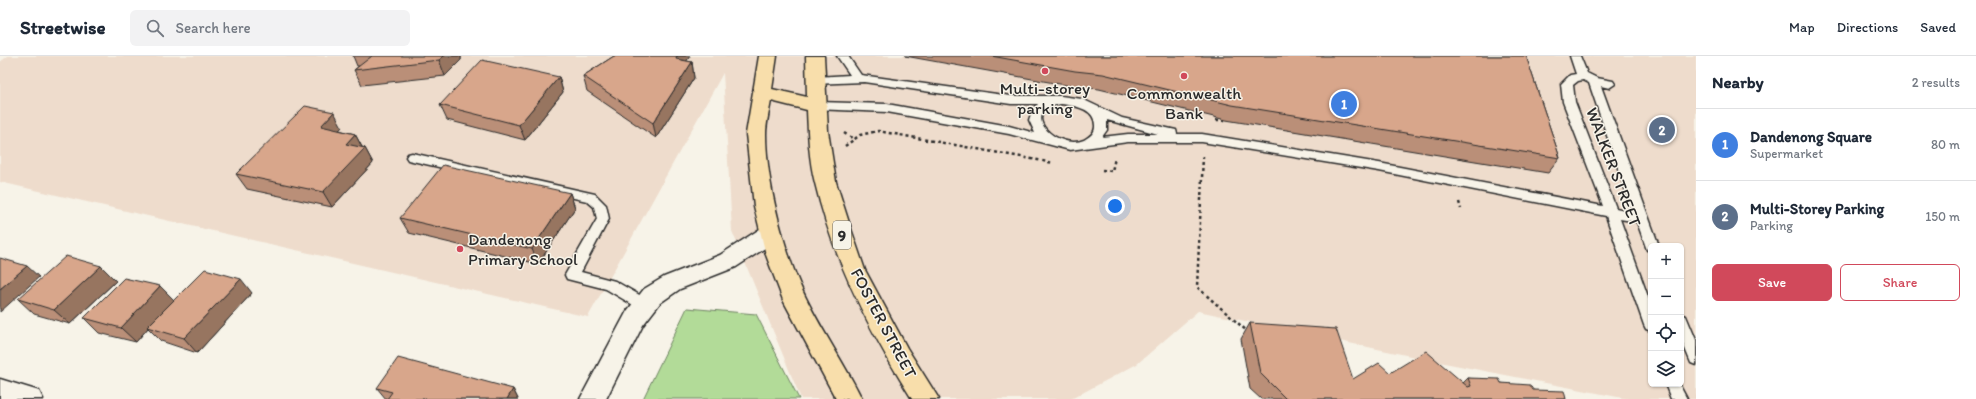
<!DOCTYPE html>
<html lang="en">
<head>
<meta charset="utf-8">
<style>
  body { margin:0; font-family:Itim,sans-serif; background:#f2f2f3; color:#1f2937 }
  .controls { position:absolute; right:12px; bottom:12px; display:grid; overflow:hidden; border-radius:6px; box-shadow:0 1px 3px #0004 }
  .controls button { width:36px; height:36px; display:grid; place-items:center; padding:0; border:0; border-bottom:1px solid #e0e1e3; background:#fff; color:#1f2937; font:20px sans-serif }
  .you { position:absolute; left:1115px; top:150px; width:14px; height:14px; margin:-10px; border:3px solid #fff; border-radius:50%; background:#1a73e8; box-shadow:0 0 0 6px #1a73e833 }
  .badge { display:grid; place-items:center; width:26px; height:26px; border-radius:50%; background:#d1495b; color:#fff; font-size:13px; font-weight:700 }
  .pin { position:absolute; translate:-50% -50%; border:2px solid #fff; box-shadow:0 1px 4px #0006 }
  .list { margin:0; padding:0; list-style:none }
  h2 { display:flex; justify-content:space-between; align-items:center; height:52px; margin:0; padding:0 16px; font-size:17px }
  h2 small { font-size:13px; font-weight:400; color:#747a83 }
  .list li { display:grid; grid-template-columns:26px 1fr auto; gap:12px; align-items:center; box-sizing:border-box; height:72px; padding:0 16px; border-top:1px solid #e0e1e3 }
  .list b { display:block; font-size:15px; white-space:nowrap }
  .list p { margin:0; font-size:13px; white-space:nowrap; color:#747a83 }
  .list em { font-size:13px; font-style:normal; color:#747a83 }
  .actions { display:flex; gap:8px; padding:12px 16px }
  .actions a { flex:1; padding:9px 0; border:1px solid #d1495b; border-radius:6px; text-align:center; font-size:14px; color:#d1495b }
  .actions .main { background:#d1495b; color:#fff }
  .icon { flex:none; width:22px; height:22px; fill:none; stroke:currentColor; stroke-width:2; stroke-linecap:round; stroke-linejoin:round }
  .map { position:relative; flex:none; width:1696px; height:343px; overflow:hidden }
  header { display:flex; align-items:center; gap:24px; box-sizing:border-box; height:56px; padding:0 20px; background:#fff; border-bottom:1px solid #e0e1e3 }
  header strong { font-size:19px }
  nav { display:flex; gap:22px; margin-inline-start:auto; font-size:14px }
  .search { width:280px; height:36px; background:#f2f2f3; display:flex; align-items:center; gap:10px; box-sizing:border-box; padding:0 14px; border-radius:6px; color:#747a83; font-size:15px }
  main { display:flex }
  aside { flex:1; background:#fff }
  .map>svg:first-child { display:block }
</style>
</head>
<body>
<header>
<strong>Streetwise</strong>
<div class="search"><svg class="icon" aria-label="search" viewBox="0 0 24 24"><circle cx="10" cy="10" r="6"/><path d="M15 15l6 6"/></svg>Search here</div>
<nav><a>Map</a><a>Directions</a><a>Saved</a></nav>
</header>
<main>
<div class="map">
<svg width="1696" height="343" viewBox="0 0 1696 343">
  <rect width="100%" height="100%" fill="#f7f3e8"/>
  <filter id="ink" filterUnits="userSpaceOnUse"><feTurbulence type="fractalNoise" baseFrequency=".025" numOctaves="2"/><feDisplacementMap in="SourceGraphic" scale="8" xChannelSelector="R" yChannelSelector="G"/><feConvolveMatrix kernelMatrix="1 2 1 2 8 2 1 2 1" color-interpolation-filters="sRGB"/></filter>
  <g filter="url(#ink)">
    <path fill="#eedccc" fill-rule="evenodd" d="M8 0H1696V343H1628L1434 305 1198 255 1137 308 1071 343H801L732 175 723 17 588 261 0 126V6ZM1651 190H1681V328H1651Z"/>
    <polygon fill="#b2db98" stroke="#6e8362" points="687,252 756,258 799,343 643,343"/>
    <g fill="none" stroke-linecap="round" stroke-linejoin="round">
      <g stroke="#2b2b2b" stroke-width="3">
        <g id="lane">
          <path d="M837 0H848L861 19 1011 40H1061L1082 43 1122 62 1176 74 1177 78H1202L1379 107 1603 150 1563 46 1561 28 1570 19 1576 18 1570 0H1580L1587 17 1597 22 1613 25 1615 28 1609 32 1601 30 1659 190H1651V195L1647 194 1637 166 1620 163 1651 249V275L1646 273 1644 269 1606 160 1379 115 1202 86H1128L1070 94 1009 78 887 56 814 53 812 50 818 46 887 48 1009 70 1035 77 1029 64 1032 55 1038 48H1011L864 26 812 28 810 25 812 22 816 21 850 19ZM1583 24 1589 27 1633 156 1616 152 1575 46 1573 29 1578 25ZM1061 48C1075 50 1096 52 1095 71 1095 77 1089 81 1084 84 1058 95 1016 56 1061 48ZM1107 64 1158 78H1128L1102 81 1107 74Z"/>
          <polygon points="412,97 595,138 606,149 609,163 581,216 615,225 650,245 652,249 650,253 645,255 640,253 606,233 567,223 565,219 597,163 594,151 587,145 408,104 406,101 408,98"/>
          <polygon points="1681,258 1686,260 1696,284 1696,309 1691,307 1681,283"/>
          <polygon points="1665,328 1679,328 1687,343 1671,343"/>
        </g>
      </g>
      <g stroke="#2b2b2b" stroke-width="3">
        <polygon id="street" points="0,323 39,335 43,343 0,343"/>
      </g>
      <g stroke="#2b2b2b" stroke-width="3">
        <polygon id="secondary" points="771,169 779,171 782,177 779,183 736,211 680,233 660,247 643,269 606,343 580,343 627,255 644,233 664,221 720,199 763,171"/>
      </g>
      <g stroke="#2b2b2b" stroke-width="3">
        <path id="highway" d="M759 0H777L772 33 807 41 806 0H824L828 75 836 126 851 173 865 214 907 292 939 343H912C870 276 833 204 815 127 809 104 808 78 807 54L771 45C769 56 766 68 766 78 766 126 785 200 806 242 823 277 845 308 862 343H836L783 244 766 199 754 150 746 78Z"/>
      </g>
      <g stroke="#2b2b2b" stroke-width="2.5" stroke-dasharray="3 3" stroke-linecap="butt">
        <polyline points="1216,64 1226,64"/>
        <polyline points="844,77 852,82"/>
        <polyline points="845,90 860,79 878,75 1054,107"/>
        <polyline points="1203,100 1197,231 1248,276"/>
        <polyline points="1102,114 1112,115 1115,102"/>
        <polyline points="1459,146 1461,153"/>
      </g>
      <use href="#lane" fill="#f7f3e8" fill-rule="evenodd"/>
      <use href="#street" fill="#f7f3e8" fill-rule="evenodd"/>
      <use href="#secondary" fill="#f7f3e8" fill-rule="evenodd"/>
      <use href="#highway" fill="#f8deab" fill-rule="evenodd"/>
    </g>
    <g fill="#ba8f78" stroke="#2b2b2b">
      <polygon points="353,0 461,0 461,4 445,20 362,29 354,14 359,10 357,10"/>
      <polygon points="614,0 690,0 686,5 692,6 694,22 656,82 587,35 583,20"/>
      <polygon points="905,0 1526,0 1560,102 1548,117 1226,64 1099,33 1071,30"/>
      <polygon points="559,21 563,36 525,84 447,64 440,49"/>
      <polygon points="342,71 339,74 355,78 362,91 365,92 373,107 332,151 247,133 236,118"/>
      <polygon points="570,137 575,152 538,208 409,177 400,162"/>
      <polygon points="101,210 116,225 70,268 34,258 18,243"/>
      <polygon points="160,230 174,244 252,237 197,297 161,285 148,272 136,286 99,277 84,262"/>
      <polygon points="1250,267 1353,323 1390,317 1463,327 1468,322 1501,327 1533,334 1566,343 1261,343 1250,333 1241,283"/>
      <polygon points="377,332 513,333 518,343 386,343"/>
    </g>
    <g fill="#977461" stroke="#2b2b2b">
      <polygon points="444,0 461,0 461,4 445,20 439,4"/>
      <polygon points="677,0 690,0 678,18 676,3"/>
      <polygon points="692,6 694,22 656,82 653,67"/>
      <polygon points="559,21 563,36 525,84 519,69"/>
      <polygon points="334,56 342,71 330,85 321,70"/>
      <polygon points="355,78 363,93 365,92 373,107 332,151 323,136 346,88"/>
      <polygon points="570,137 575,152 538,208 532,193"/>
      <polygon points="27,210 39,221 0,256 0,233"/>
      <polygon points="101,210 116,225 70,268 54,254"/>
      <polygon points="241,223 252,237 197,297 184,282"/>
      <polygon points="160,230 174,244 147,271 148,272 136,286 121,272"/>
      <polygon points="513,333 518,343 507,343"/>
    </g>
    <g fill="#d8a68b" stroke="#2b2b2b">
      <polygon points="372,0 444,0 439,4 354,14"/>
      <polygon points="614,0 677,0 676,3 692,6 653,67 583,20"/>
      <polygon points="991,0 1526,0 1560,102 1232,49 1103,18 1075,15"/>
      <polygon points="482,4 559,21 519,69 440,49"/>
      <polygon points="305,50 334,56 321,70 355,78 346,88 365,92 323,136 236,118"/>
      <polygon points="443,109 570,137 532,193 400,162"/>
      <polygon points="66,200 101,210 54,254 18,243"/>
      <polygon points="0,202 27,210 0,233"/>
      <polygon points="205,213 241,223 184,282 147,271"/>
      <polygon points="124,222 160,230 121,272 84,262"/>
      <polygon points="1250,267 1336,273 1353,323 1379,307 1390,317 1426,295 1468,331 1471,330 1468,322 1499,323 1501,327 1530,329 1533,334 1564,335 1566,343 1286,343 1260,317"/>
      <polygon points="398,302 513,333 507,343 387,343 392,336 377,332"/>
    </g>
  </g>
  <g fill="#d1495b" stroke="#f7f3e8" stroke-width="1.5">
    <circle cx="1045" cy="15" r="4"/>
    <circle cx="1184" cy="20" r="4"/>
    <circle cx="460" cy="193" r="4"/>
  </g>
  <g text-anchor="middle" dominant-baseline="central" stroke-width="3" stroke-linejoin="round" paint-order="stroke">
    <rect fill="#f7f3e8" stroke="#686764" stroke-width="1" x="833" y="165" width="18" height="28" rx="3"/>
    <g font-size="16" font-weight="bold" fill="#2b2b2b">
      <text x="842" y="179">9</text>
    </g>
    <g font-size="17" fill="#2b2b2b" stroke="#f7f3e8">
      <text x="1045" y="32">Multi-storey<tspan x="1045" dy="20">parking</tspan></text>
      <text x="1184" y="37">Commonwealth<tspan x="1184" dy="20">Bank</tspan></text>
      <text x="468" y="183" text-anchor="start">Dandenong<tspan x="468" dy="20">Primary School</tspan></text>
    </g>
    <g font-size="17" fill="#2b2b2b" stroke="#f7f3e8">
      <text transform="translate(1614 111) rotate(69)">WALKER STREET</text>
      <text transform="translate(884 267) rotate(62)">FOSTER STREET</text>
    </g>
  </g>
</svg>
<div class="controls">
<button>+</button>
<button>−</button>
<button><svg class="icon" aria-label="locate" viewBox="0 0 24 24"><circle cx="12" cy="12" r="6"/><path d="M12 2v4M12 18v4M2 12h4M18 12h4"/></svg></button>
<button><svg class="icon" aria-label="layers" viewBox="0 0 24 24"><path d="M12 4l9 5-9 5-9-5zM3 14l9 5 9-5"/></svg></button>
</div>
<div class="you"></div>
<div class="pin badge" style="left:1344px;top:48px;background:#3f7fe0">1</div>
<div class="pin badge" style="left:1662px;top:74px;background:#5c6f8a">2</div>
</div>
<aside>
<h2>Nearby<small>2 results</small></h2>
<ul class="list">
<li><span class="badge" style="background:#3f7fe0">1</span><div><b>Dandenong Square</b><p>Supermarket</p></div><em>80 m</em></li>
<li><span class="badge" style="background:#5c6f8a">2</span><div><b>Multi-Storey Parking</b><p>Parking</p></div><em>150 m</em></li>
</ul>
<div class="actions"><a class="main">Save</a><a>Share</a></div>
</aside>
</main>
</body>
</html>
